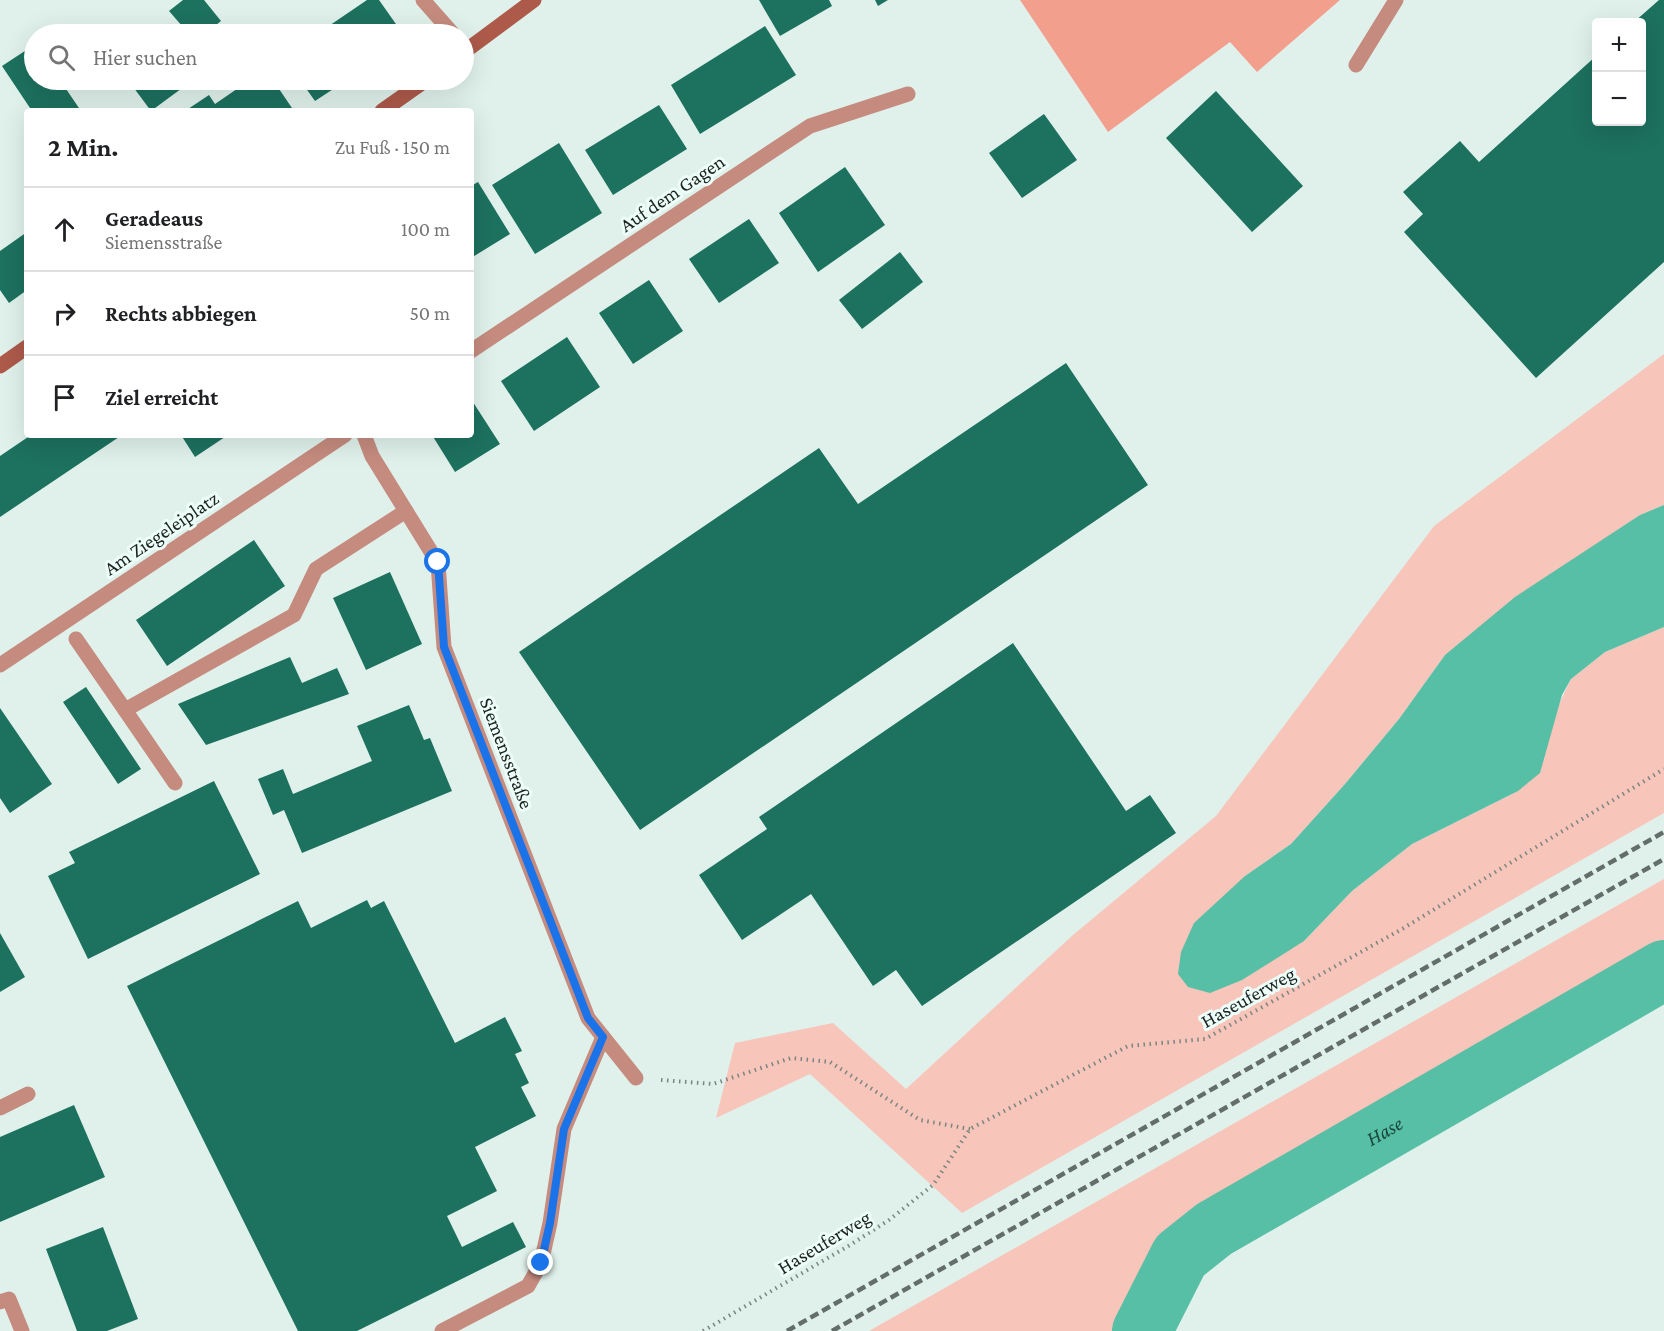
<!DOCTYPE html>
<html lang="de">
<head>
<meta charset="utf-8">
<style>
  body { margin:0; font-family:"Crimson Pro",serif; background:#f2f2f2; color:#202124 }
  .controls { position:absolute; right:18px; top:18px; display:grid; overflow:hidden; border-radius:6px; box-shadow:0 6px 24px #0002 }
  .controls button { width:54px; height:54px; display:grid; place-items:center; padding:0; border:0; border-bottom:2px solid #e0e0e0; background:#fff; color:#202124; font:30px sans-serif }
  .stop { position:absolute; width:18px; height:18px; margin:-14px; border:4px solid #1a73e8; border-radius:50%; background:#fff }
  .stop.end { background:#1a73e8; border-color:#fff; box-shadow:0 2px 6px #0008 }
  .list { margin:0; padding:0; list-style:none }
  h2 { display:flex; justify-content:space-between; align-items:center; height:78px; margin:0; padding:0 24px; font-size:26px }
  h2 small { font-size:20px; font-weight:400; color:#757577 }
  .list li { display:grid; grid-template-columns:39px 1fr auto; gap:18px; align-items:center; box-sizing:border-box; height:84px; padding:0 24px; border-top:2px solid #e0e0e0 }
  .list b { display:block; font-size:22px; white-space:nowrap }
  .list p { margin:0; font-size:20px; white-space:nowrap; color:#757577 }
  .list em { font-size:20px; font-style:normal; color:#757577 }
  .icon { flex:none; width:33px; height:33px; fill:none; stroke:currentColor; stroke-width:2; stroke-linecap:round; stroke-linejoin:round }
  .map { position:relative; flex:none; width:1664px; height:1331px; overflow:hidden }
  .search { position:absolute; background:#fff; box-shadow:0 6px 24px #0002; left:24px; top:24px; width:450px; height:66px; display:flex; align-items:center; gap:15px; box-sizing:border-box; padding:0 21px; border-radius:33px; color:#757577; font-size:22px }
  .panel { position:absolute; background:#fff; box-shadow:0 6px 24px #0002; left:24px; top:108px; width:450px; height:330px; border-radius:6px }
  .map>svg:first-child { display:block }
</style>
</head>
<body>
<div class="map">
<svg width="1664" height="1331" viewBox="0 0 1664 1331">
  <rect width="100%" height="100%" fill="#e0f1eb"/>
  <g fill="#f8c5ba">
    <polygon points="1664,354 1664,505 1640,515 1445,655 1399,719 1345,784 1291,844 1245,876 1304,941 1352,891 1412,844 1518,791 1571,679 1605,652 1664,627 1664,813 962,1213 810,1074 716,1118 735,1043 833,1023 906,1089 1073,935 1216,816 1434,526"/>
    <polygon points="1664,879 1664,970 1214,1229 1180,1256 1142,1331 869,1331"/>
  </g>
  <polygon fill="#f39f8e" points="1020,0 1340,0 1257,72 1230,42 1108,132"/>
  <polygon fill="#57bfa6" points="1664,505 1664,627 1605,652 1571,679 1562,695 1540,773 1518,791 1412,844 1352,891 1304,941 1242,980 1210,993 1188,987 1178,974 1181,952 1194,923 1245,876 1291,844 1345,784 1399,719 1445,655 1515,597 1640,515"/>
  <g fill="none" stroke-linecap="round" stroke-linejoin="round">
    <path stroke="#57bfa6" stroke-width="60" id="s1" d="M1142 1331 1180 1256 1214 1229 1664 970"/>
  </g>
  <g fill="#1d715f">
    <polygon points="183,0 204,0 221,21 205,34 189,34 169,11"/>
    <polygon points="367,0 379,0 403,34 317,34"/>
    <polygon points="759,0 829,0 832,6 780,36"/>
    <polygon points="875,0 888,0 878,6"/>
    <polygon points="1659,0 1664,0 1664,262 1536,378 1404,232 1423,214 1403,192 1460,141 1479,162 1596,56 1596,122 1642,122 1642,22 1634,22"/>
    <polygon points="765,26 796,75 700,134 671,85"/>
    <polygon points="34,45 34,80 60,80 81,111 32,111 2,66"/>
    <polygon points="128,80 186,80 189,83 151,111"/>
    <polygon points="250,80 273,80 294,111 185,111 209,95 215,104"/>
    <polygon points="300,80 347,80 315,101"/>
    <polygon points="1216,91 1303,186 1252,232 1166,138"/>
    <polygon points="659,105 687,149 613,195 585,150"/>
    <polygon points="1044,114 1077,160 1022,198 989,153"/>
    <polygon points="559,143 602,213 535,254 492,185"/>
    <polygon points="845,167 885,225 818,272 779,213"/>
    <polygon points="478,182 510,234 471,258 471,186"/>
    <polygon points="749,219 779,263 719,303 689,259"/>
    <polygon points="27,232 27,290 9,303 0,290 0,251"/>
    <polygon points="900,252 923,282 862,329 839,300"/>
    <polygon points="649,280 683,331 633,364 599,313"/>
    <polygon points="567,337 600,387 534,431 501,381"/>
    <polygon points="1066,363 1148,485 640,830 519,652 819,448 858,504"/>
    <polygon points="471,399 500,444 455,472 432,435 471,435"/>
    <polygon points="31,435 122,435 0,517 0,456"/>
    <polygon points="181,435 228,435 195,457"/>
    <polygon points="254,540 285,586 167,666 136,620"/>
    <polygon points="390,572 422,644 366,670 333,598"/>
    <polygon points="1013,643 1126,811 1150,795 1176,833 922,1006 896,970 873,986 811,894 742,940 699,875 767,829 759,817"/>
    <polygon points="290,657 302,683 337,668 349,694 206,745 178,704"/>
    <polygon points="86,687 141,769 118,784 63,702"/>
    <polygon points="409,705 424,740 430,738 452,791 302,853 284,810 273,815 258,779 283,769 293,794 372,761 357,726"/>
    <polygon points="0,708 52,784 10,813 0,798"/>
    <polygon points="214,781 260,874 88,959 48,876 75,863 69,852"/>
    <polygon points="367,900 371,908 384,901 455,1043 505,1017 522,1051 515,1054 529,1083 521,1087 536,1116 475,1147 497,1191 447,1216 462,1247 513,1222 526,1247 357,1331 298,1331 127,986 298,901 311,928"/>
    <polygon points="0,933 25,977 0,992"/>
    <polygon points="74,1105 105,1177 0,1222 0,1137"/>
    <polygon points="103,1227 138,1319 107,1331 77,1331 46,1249"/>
  </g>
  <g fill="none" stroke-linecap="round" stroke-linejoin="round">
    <g stroke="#7a8581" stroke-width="4" stroke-dasharray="1.5 4.5" stroke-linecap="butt">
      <polyline points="661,1080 713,1084 791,1058 830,1062 920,1120 970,1129"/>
      <polyline points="703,1331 850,1245 889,1220 933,1185 970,1129 1128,1046 1205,1039 1402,929 1664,769"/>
    </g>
    <g stroke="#c58b7f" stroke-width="15">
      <polyline points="76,639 125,710 294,615 316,569 406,511"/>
      <polyline points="125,710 175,783"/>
      <polyline points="0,1108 28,1094"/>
      <polyline points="0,1302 9,1299 22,1331"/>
      <polyline points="442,1331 528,1286 541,1263 550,1223 564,1129 603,1037"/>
    </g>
    <g stroke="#c58b7f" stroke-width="15">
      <polyline points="423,0 453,34"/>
      <polyline points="1356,65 1396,0"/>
      <polyline points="471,351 810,126 908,94"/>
      <polyline points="364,435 372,456 438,563 444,647 588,1018 636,1078"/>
      <polyline points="0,665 345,435"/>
    </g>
    <g stroke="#ad5a4a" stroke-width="15">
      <polyline points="464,52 534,0"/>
      <polyline points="382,111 426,80"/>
      <polyline points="0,366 27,347"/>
    </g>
    <g stroke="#636d6a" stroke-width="4.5" stroke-dasharray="9 4.5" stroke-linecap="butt">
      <polyline points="787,1331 1664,832"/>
      <polyline points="832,1331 1664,859"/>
    </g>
  </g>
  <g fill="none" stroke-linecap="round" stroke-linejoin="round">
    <polyline stroke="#1a73e8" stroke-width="8" points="438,562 444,647 588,1018 603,1037 564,1129 550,1223 541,1263"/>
  </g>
  <g text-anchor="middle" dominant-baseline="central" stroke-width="6" stroke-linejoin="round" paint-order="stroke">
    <g font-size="20" fill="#1d2321" stroke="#edfef9">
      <text transform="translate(672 193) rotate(-34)">Auf dem Gagen</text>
      <text transform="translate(161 533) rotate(-34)">Am Ziegeleiplatz</text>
      <text transform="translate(507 753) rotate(69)">Siemensstraße</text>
      <text transform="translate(1248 997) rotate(-29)">Haseuferweg</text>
      <text transform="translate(824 1242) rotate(-31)">Haseuferweg</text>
    </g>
    <g font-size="21" font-style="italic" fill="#1a483d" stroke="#edfef9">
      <text stroke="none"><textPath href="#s1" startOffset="324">Hase</textPath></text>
    </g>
  </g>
</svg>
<div class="controls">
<button>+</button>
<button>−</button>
</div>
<div class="stop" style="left:438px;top:562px"></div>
<div class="stop end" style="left:541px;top:1263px"></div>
<div class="search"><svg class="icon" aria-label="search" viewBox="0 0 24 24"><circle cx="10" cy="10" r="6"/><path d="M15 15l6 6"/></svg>Hier suchen</div>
<section class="panel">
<h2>2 Min.<small>Zu Fuß · 150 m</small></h2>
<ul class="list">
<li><svg class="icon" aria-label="ahead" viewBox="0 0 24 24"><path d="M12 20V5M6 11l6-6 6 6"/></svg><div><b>Geradeaus</b><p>Siemensstraße</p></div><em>100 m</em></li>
<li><svg class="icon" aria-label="right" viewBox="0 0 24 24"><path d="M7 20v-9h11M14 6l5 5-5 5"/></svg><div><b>Rechts abbiegen</b></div><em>50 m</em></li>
<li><svg class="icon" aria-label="arrive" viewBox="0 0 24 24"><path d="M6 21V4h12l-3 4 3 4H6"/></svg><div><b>Ziel erreicht</b></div></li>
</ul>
</section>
</div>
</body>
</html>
